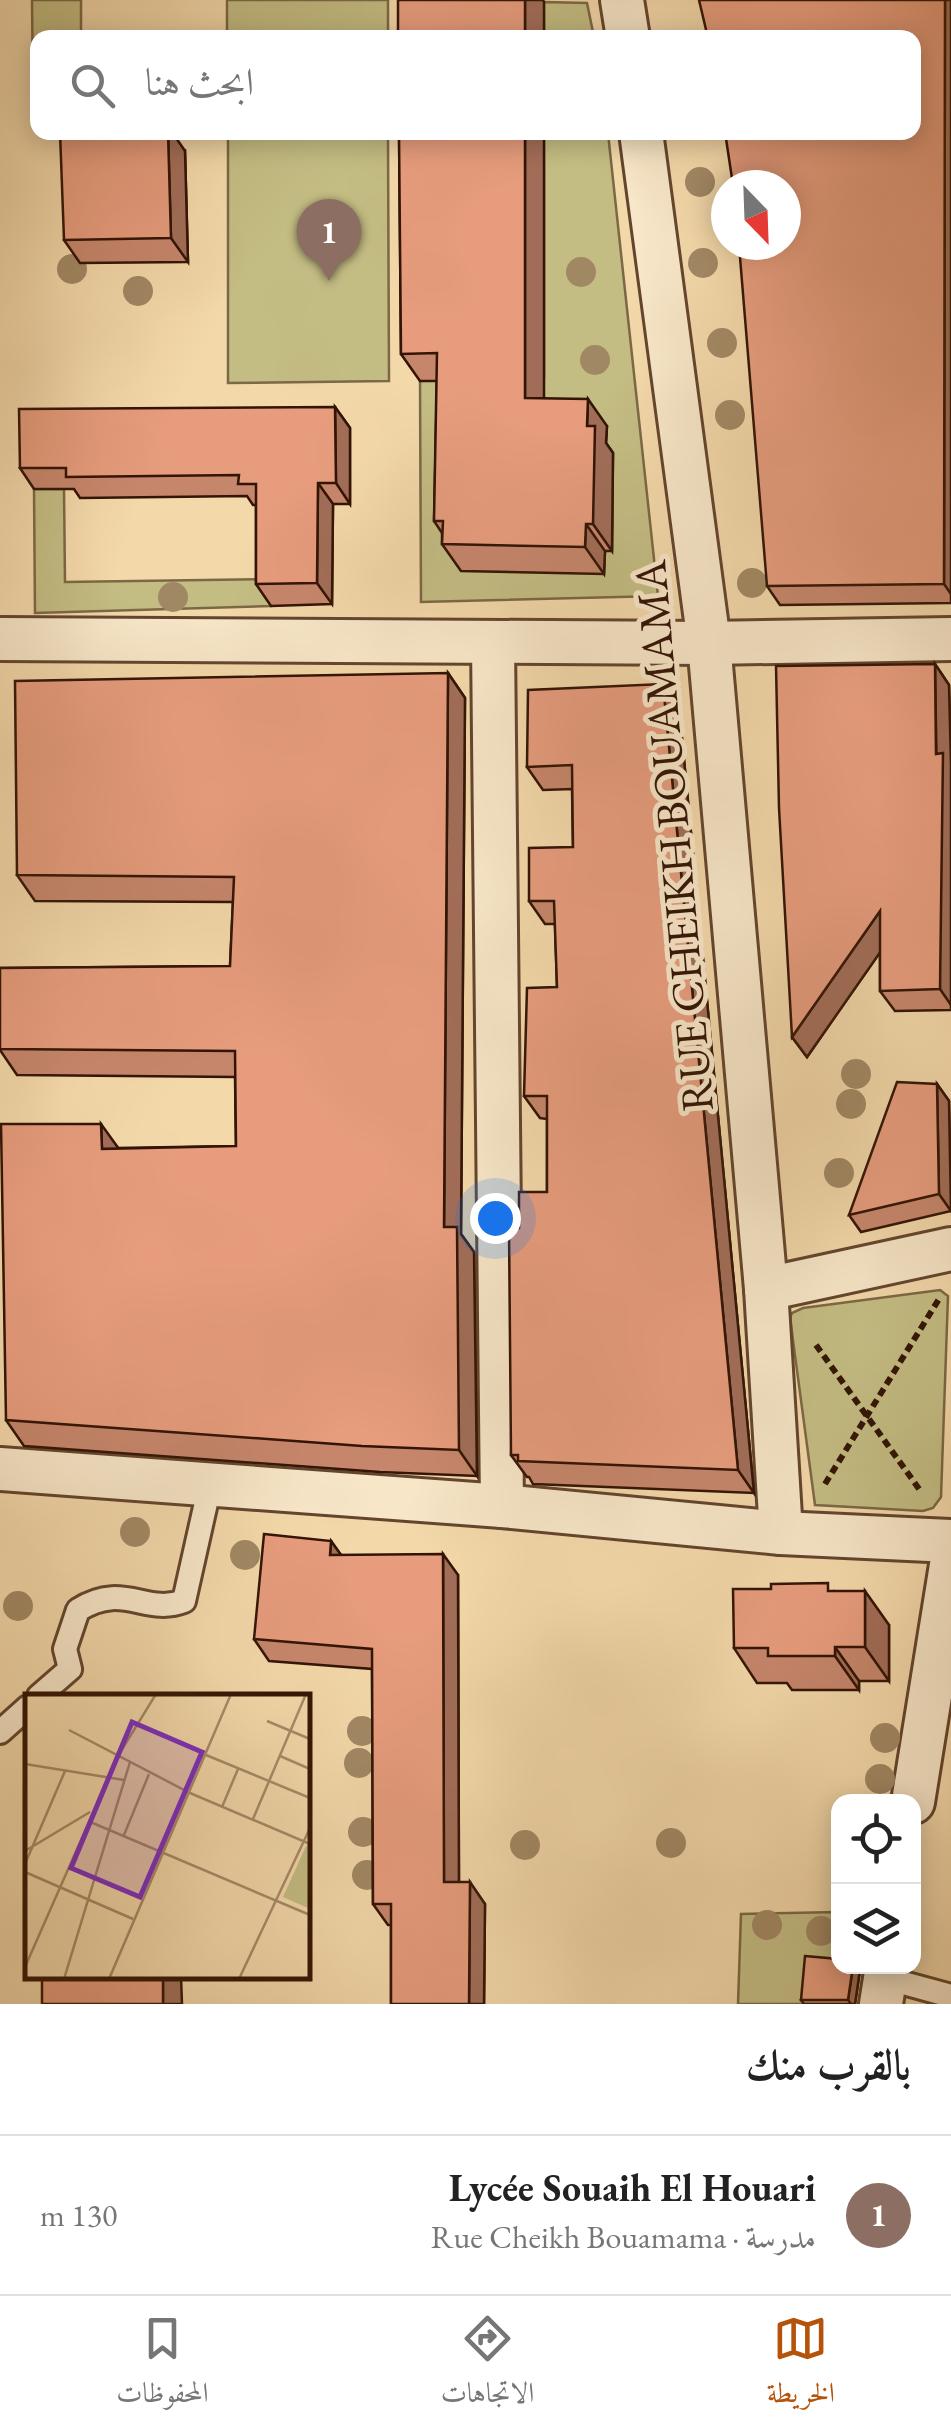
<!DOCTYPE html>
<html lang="ar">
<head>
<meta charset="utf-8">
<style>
  body { margin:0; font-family:"EB Garamond",Amiri,serif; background:#f2f2f2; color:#222; direction:rtl }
  .controls { position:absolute; right:30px; bottom:30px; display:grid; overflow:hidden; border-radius:20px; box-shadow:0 5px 25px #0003 }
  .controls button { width:90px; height:90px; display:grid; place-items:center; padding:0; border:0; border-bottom:2px solid #e0e0e0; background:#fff; color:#222; font:50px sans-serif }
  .compass { position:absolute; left:711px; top:170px; width:90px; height:90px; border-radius:50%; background:#fff; box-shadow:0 5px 25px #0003; rotate:157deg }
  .you { position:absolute; left:495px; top:1218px; width:35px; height:35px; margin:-25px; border:8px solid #fff; border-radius:50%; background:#1a73e8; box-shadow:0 0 0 15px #1a73e833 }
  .badge { display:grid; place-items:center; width:65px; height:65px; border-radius:50%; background:#b45309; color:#fff; font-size:32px; font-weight:700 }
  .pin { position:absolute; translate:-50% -82px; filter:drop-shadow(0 2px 5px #0008) }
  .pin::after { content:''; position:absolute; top:52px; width:35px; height:30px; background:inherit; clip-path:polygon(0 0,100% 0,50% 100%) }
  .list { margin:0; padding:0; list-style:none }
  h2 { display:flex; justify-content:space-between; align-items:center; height:130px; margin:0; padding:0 40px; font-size:42px }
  h2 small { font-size:32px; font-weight:400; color:#767676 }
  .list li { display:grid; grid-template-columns:65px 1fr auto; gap:30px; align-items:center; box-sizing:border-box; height:160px; padding:0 40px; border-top:2px solid #e0e0e0 }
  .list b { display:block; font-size:38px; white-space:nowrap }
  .list p { margin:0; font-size:32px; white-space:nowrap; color:#767676 }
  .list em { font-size:32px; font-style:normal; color:#767676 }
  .icon { flex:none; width:55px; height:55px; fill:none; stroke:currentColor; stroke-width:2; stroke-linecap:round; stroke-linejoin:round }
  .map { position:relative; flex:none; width:951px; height:2004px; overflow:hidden; direction:ltr }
  .search { position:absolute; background:#fff; box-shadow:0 5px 25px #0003; left:30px; right:30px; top:30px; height:110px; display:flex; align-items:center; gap:25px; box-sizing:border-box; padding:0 35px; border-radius:20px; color:#767676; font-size:38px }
  .sheet { height:290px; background:#fff }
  nav { display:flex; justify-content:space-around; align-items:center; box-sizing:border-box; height:140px; border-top:2px solid #e0e0e0; background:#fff; font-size:28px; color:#767676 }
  nav a { display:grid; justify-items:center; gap:5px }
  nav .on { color:#b45309 }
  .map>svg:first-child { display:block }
</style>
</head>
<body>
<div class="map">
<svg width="951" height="2004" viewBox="0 0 951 2004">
  <rect width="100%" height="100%" fill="#f3d8aa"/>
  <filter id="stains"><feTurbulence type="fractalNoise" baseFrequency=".002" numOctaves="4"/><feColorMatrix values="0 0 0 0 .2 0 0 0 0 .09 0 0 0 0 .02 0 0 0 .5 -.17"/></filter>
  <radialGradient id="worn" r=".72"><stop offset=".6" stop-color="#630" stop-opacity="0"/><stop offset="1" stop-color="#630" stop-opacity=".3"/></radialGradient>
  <g fill="#c3bc83" stroke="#7b6844" stroke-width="2.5">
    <polygon points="32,0 81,0 81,37 38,38 37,94 33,94"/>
    <rect x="227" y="0" width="161" height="37"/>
    <polygon points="544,2 587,3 594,37 544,37"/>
    <polygon points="228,133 388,133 389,381 228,383"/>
    <polygon points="544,133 608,133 658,596 421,602 420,381 544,377"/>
    <polygon points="34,489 64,489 65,582 270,579 271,606 35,613"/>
    <polygon points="940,1290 948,1296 941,1497 933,1508 923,1511 815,1505 790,1318 792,1313 803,1308"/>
    <polygon points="838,1912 838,1966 861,1967 860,1970 812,1965 808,2004 738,2004 741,1914"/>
  </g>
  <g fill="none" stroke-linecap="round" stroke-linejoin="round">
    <g stroke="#63452e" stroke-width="28">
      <g id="lane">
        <path d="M39 1696 70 1669 65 1649 78 1610C124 1581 145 1616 184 1601L210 1485"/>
        <polyline points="0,1732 28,1707"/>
        <polyline points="885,1978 951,1996"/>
      </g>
    </g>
    <g stroke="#63452e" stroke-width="48">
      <g id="street">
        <polyline points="622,0 628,38"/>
        <polyline points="641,132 709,643 766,1289 781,1533"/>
        <polyline points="0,639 709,643 951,639"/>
        <polyline points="493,642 502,1506"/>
        <polyline points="766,1289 951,1249"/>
        <polyline points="0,1469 502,1506 781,1533 951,1541"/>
        <polyline points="913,1802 951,1565"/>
        <polyline points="881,2004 887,1966"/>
      </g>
    </g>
    <g stroke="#331405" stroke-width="6" stroke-dasharray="8 5" stroke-linecap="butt">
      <polyline points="816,1345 922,1493"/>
      <polyline points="825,1484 939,1299"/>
    </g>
    <use href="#lane" stroke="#f7e6c8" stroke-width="22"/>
    <use href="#street" stroke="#f7e6c8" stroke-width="42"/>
  </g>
  <g fill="#a18864">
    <circle cx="700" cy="182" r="15"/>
    <circle cx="703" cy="263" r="15"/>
    <circle cx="72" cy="269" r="15"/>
    <circle cx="581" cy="272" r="15"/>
    <circle cx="138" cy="291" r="15"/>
    <circle cx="722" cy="343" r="15"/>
    <circle cx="595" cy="360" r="15"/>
    <circle cx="730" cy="415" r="15"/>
    <circle cx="752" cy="583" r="15"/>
    <circle cx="173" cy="597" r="15"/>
    <circle cx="856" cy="1074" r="15"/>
    <circle cx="851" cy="1104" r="15"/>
    <circle cx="839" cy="1173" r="15"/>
    <circle cx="135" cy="1532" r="15"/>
    <circle cx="245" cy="1555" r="15"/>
    <circle cx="18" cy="1606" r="15"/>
    <circle cx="362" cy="1731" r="15"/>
    <circle cx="885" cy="1738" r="15"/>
    <circle cx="359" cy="1763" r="15"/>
    <circle cx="880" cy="1779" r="15"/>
    <circle cx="363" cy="1832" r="15"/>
    <circle cx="671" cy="1843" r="15"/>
    <circle cx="525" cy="1845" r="15"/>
    <circle cx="367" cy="1875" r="15"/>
    <circle cx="767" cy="1925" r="15"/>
    <circle cx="821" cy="1931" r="15"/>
  </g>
  <g fill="#c6866c" stroke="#331405" stroke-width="2.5">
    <polygon points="951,0 951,603 780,605 767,586 914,132"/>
    <polygon points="399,132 544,398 607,426 606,443 613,453 612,551 605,551 604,574 461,571 442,544 442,533 434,521 437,381 420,381 401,354"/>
    <polygon points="185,151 188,262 80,263 64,240"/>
    <polygon points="335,407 350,428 350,504 333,504 332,604 271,606 256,584 256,505 253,505 247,496 80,498 74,489 34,489 20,468"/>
    <polygon points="935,664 949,685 951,764 951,1010 895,1011 880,991 880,952 807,1057 792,1037"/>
    <polygon points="448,673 465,698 461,1234 474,1252 477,1476 380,1472 24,1446 6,1420 118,1148 236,1146 235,1077 17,1075 0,1050 0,968 230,966 233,902 35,901 17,875"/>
    <polygon points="679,707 754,1493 533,1484 529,1477 527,1477 511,1455 519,1228 547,1192 547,1119 540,1118 524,1096 557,987 555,924 545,924 529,901 573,847 572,789 543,790 527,767"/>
    <polygon points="937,1084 949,1101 951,1211 861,1232 849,1215"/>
    <polygon points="331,1541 341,1555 458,1575 459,1882 485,1904 484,2004 391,2004 391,1925 388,1925 373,1904 372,1669 269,1661 254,1639"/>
    <polygon points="834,1591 889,1625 889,1681 859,1681 859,1690 792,1690 787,1683 757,1683 734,1648"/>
    <polygon points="860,1970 855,2004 804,2004 801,2000"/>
  </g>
  <g fill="#a16d58" stroke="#331405" stroke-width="2.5">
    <polygon points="525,0 543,0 544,2 544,38 525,38"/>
    <polygon points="945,0 951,0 951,594 944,584"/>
    <polygon points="168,132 172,132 185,151 188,262 171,238"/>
    <polygon points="525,132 544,132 544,425 525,398"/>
    <polygon points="588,399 607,426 606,443 613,453 612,551 593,524 587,426"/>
    <polygon points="335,407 350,428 350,504 336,483"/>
    <polygon points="318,483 333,504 332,604 317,583"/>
    <polygon points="586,524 605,551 604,574 585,547"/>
    <polygon points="935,664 949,685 951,764 951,1005 940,989"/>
    <polygon points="448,673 465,698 461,1234 474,1252 477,1476 459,1450 444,1227"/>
    <polygon points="663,684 679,707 754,1493 738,1470"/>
    <polygon points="880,911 895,931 807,1057 792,1037"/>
    <polygon points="937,1084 949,1101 951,1211 939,1194"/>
    <polygon points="101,1124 119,1149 102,1149"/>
    <polygon points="331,1541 346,1562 330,1555"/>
    <polygon points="443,1554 458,1575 459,1903 444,1882"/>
    <polygon points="865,1591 889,1625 889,1681 865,1647"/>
    <polygon points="835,1647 859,1681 859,1690 835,1656"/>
    <polygon points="470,1882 485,1904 484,2004 469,2004"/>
    <polygon points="853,1966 858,1966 860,1970 855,2004 851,2004 848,2000"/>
    <polygon points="163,1976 181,1976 182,2004 163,2004"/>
  </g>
  <g fill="#e69c7d" stroke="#331405" stroke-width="2.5">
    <rect x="398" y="0" width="127" height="38"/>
    <polygon points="699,0 945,0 944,584 767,586 739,245 786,245 786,185 733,185 725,132 914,132 914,38 708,38"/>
    <polygon points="60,132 168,132 171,238 64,240"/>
    <polygon points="399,132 525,132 525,398 588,399 587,426 595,426 593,524 586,524 585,547 442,544 443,521 434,521 437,353 401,354"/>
    <polygon points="335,407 336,483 318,483 317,583 256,584 256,484 238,484 239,475 66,477 66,468 20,468 19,409"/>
    <polygon points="935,664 936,754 943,753 940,989 880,991 880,911 792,1037 779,808 776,666"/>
    <polygon points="448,673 444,1227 457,1227 459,1450 362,1446 6,1420 1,1124 101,1124 102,1149 236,1146 235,1051 0,1049 0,968 230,966 234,877 17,875 15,681"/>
    <polygon points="663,684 738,1470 518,1461 518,1455 511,1455 509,1228 519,1228 519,1192 547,1192 547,1096 524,1096 527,988 557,987 554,901 529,901 529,848 573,847 572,765 527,767 528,690"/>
    <polygon points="897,1082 937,1084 939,1194 849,1215"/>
    <polygon points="264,1534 331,1541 330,1555 443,1554 444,1882 470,1882 469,2004 391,2004 391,1904 373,1904 372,1649 254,1639"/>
    <polygon points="828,1583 828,1591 865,1591 865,1647 835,1647 835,1656 768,1656 768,1648 734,1648 733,1589 771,1589 771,1584"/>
    <polygon points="805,1956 838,1959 838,1966 853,1966 848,2000 801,2000"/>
    <rect x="42" y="1976" width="121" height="28"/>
  </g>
  <g text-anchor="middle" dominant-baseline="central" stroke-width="10" stroke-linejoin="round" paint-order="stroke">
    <g font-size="45" fill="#331405" stroke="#f7e6c8">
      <text transform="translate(673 836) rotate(-95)">RUE CHEIKH BOUAMAMA</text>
    </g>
  </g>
  <g transform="translate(25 1694)">
    <rect width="285" height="285" fill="#f3d8aa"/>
    <path d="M281 152 285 153V215L258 203Z" fill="#c3bc83"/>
    <path fill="none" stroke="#a68a68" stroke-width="2.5" d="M242 27 285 45M44 36 165 99 285 150M181 61 285 104M255 62 285 75M0 70 99 86M197 113 213 75M228 125 281 0M63 127 285 221M99 141 124 80M0 157 65 118M0 170 40 77M0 178 108 225M0 273 93 62 131 0M39 285 105 68M84 285 206 0M214 285 285 134"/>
    <path fill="#7b2cbf" fill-opacity="0.15" stroke="#7b2cbf" stroke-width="5" d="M107 28 177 58 115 203 46 174Z"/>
    <rect width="285" height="285" fill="none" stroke="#331405" stroke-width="5"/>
  </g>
  <rect width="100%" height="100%" filter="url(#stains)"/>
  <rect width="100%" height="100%" fill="url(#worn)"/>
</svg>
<div class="controls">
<button><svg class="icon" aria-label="locate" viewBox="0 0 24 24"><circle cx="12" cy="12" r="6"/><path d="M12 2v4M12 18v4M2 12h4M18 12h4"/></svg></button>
<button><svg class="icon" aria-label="layers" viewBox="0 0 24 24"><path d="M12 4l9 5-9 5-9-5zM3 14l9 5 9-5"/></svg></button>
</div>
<svg class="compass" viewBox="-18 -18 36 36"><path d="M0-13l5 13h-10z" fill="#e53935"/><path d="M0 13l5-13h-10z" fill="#767676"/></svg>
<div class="you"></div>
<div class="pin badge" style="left:329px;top:281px;background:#8d6e63">1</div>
<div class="search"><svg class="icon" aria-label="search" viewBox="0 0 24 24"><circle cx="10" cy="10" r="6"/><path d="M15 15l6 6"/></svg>ابحث هنا</div>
</div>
<section class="sheet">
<h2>بالقرب منك<small></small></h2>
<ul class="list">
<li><span class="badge" style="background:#8d6e63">1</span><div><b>Lycée Souaih El Houari</b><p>مدرسة · Rue Cheikh Bouamama</p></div><em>130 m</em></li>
</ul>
</section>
<nav>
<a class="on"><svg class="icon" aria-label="map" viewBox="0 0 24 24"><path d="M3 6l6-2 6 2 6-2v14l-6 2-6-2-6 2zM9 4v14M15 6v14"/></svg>الخريطة</a>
<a><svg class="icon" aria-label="directions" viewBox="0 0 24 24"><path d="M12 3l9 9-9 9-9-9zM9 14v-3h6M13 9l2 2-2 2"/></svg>الاتجاهات</a>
<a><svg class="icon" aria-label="saved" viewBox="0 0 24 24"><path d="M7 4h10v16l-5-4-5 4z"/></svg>المحفوظات</a>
</nav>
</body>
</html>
